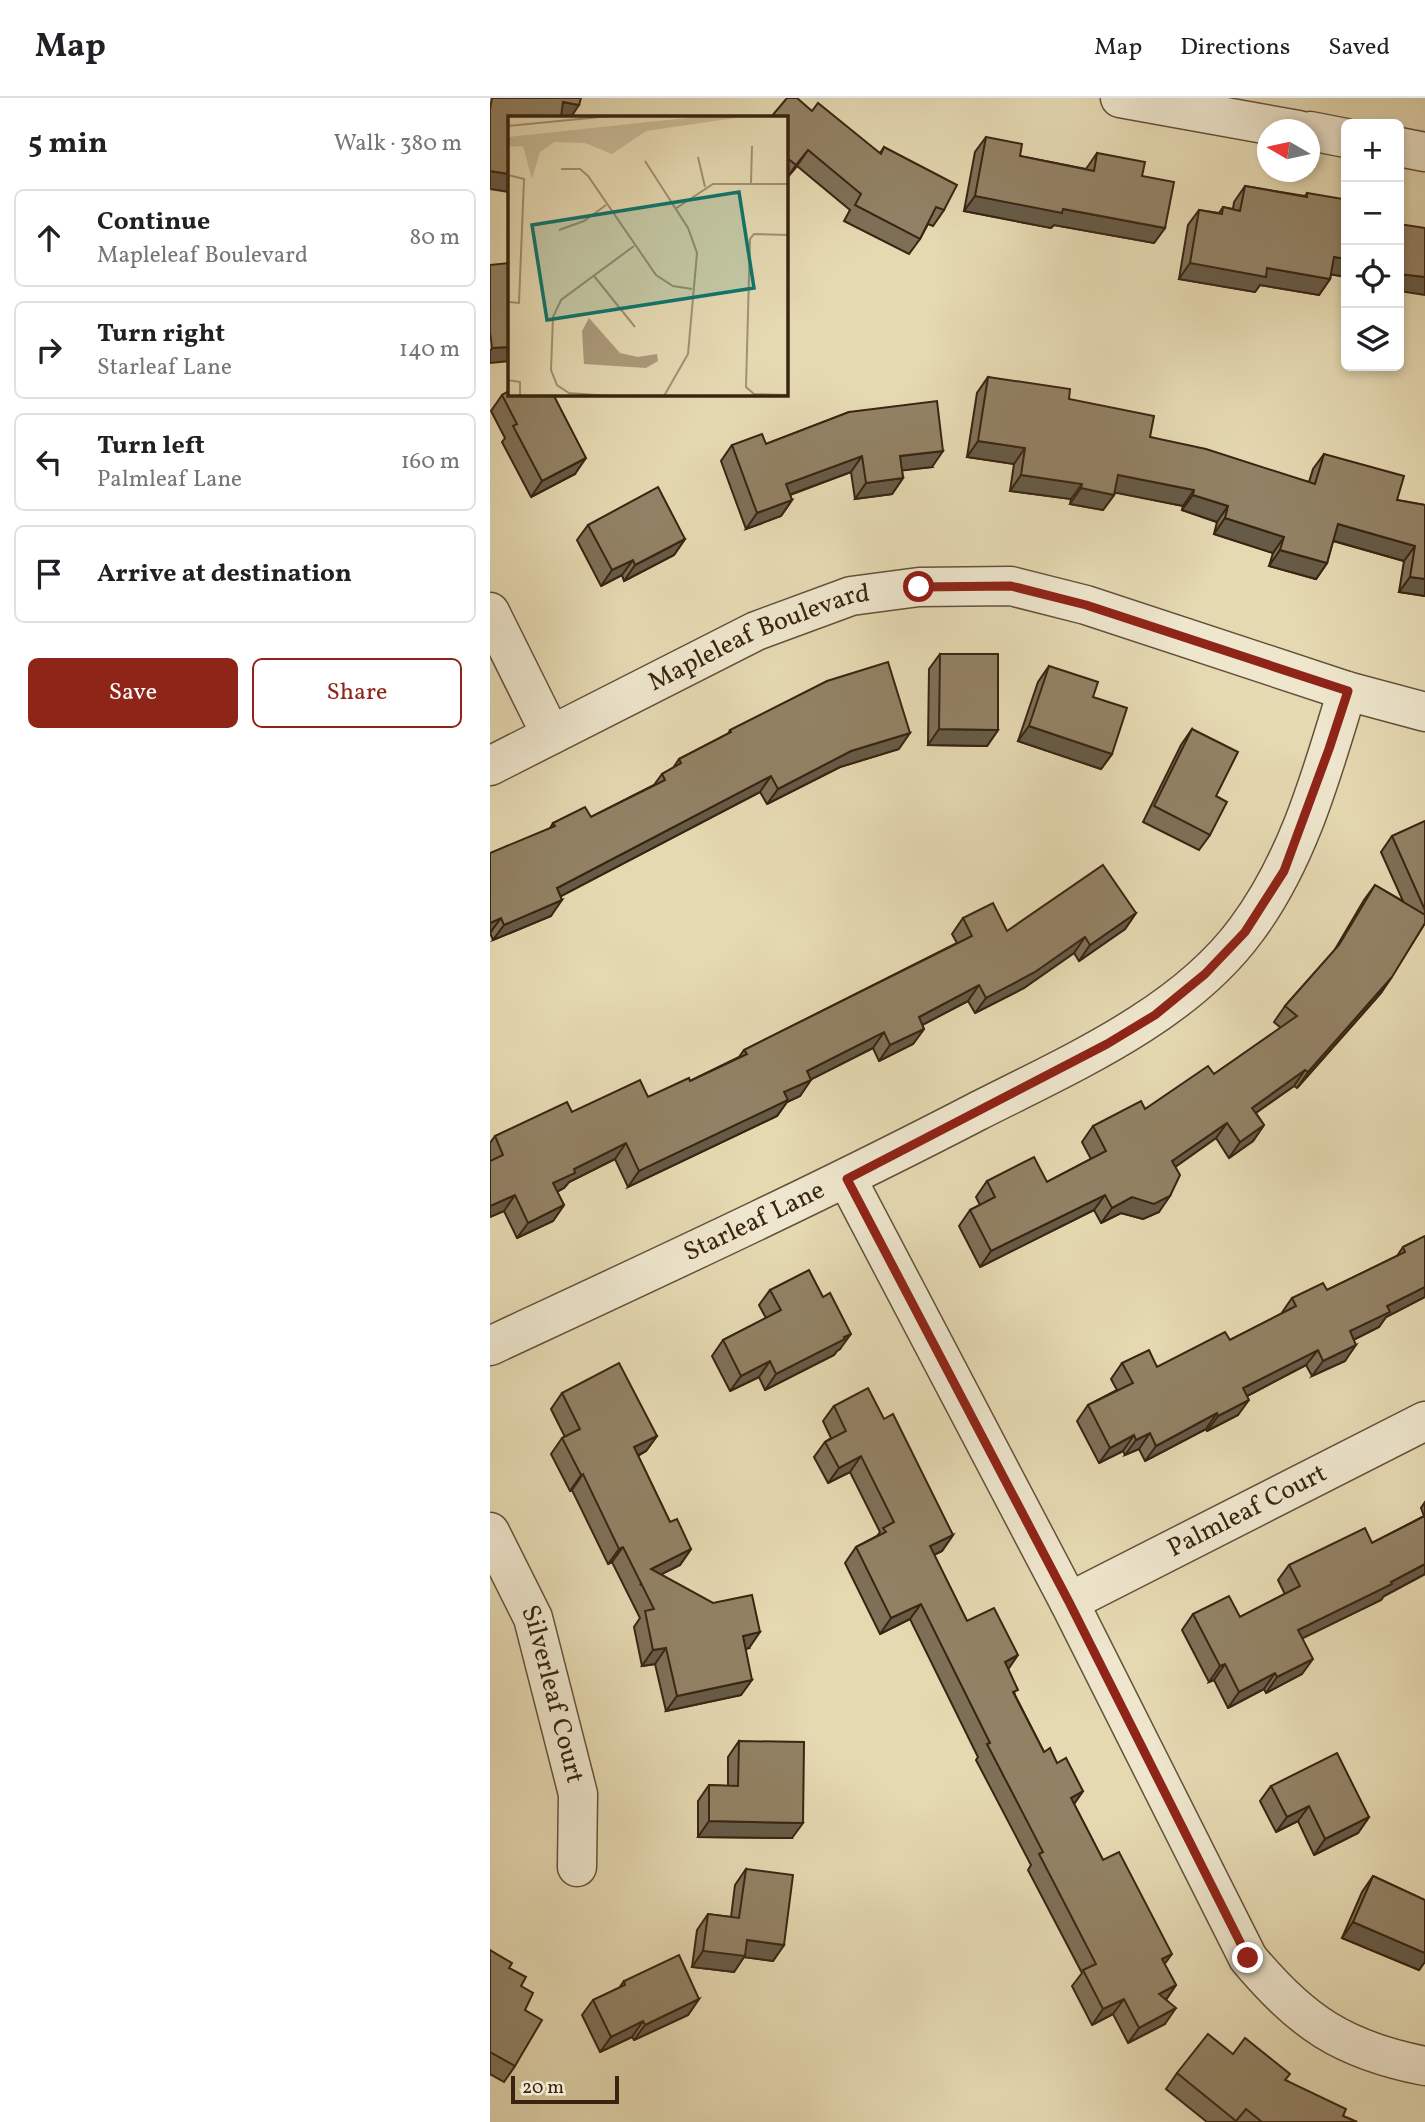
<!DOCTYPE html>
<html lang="en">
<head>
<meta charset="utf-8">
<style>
  body { margin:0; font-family:Vollkorn,serif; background:#f6f6f6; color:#202124 }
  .controls { position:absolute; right:21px; top:21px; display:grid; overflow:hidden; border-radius:10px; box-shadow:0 4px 10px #0003 }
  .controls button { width:63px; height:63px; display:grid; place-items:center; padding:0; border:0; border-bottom:2px solid #e0e0e0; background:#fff; color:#202124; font:35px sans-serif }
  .compass { position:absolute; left:767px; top:21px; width:63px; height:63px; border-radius:50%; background:#fff; box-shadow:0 4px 10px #0003; rotate:279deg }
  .scale { position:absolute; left:21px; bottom:18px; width:108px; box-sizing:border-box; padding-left:7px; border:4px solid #392412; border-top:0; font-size:19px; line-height:24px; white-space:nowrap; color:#392412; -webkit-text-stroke:5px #eee6cd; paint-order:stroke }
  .stop { position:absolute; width:21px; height:21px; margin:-16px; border:5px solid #8f2418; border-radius:50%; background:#fff }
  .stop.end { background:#8f2418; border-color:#fff; box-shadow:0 2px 7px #0008 }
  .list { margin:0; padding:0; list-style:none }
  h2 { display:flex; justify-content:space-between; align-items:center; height:91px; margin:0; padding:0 28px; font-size:30px }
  h2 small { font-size:23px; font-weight:400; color:#757577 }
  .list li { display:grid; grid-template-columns:46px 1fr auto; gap:21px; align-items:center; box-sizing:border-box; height:98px; margin:0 14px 14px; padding:0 14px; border:2px solid #e0e0e0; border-radius:10px }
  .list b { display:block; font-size:26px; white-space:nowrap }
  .list p { margin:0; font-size:23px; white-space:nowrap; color:#757577 }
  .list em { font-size:23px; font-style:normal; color:#757577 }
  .actions { display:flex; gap:14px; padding:21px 28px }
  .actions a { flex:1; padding:16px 0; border:2px solid #8f2418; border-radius:10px; text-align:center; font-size:24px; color:#8f2418 }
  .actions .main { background:#8f2418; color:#fff }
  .icon { flex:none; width:38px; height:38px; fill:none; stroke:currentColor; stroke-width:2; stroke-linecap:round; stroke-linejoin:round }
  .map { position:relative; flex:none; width:935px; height:2024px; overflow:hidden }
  header { display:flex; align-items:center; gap:42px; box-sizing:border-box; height:98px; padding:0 35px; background:#fff; border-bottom:2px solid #e0e0e0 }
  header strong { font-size:33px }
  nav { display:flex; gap:38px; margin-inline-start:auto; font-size:24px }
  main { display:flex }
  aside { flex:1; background:#fff }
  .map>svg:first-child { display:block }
</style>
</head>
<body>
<header>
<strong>Map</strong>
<nav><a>Map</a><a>Directions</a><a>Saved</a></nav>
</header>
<main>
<aside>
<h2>5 min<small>Walk · 380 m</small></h2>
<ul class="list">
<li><svg class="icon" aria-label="ahead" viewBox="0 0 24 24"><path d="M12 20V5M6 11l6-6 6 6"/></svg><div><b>Continue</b><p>Mapleleaf Boulevard</p></div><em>80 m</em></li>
<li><svg class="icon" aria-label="right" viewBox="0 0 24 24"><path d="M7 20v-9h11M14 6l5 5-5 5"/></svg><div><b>Turn right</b><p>Starleaf Lane</p></div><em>140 m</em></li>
<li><svg class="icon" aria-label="left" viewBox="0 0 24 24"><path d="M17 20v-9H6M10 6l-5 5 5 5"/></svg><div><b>Turn left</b><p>Palmleaf Lane</p></div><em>160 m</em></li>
<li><svg class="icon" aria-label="arrive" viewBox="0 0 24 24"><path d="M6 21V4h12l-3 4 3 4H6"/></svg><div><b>Arrive at destination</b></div></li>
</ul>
<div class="actions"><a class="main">Save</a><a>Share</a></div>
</aside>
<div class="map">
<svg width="935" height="2024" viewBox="0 0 935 2024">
  <rect width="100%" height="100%" fill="#e5d9b2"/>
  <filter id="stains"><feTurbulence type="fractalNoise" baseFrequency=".00286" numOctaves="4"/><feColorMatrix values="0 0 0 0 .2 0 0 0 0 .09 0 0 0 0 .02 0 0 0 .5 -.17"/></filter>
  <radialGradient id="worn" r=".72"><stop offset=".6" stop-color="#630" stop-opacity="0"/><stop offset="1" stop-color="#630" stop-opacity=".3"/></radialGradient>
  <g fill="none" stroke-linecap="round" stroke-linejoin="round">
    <g stroke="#64513a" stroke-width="41">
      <g id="minor">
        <polyline points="630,0 808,32"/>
        <polyline points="820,33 856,40"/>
        <polyline points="909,49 935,54"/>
        <polyline points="0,514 61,637"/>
        <path id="s1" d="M0 668 266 533 361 498 429 489 521 488 596 507 857 593 935 614"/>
        <path d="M357 1081 579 1504 758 1860C811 1924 853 1952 935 1968"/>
        <path id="s2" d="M0 1248C163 1172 326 1097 486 1014 578 967 693 918 756 832 808 763 832 675 857 593"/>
        <path id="s3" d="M0 1434 43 1520 88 1696 87 1769"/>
        <path id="s4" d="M579 1504 935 1323"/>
      </g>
    </g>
    <use href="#minor" stroke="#eee6cd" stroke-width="38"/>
  </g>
  <g fill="#7e7057" stroke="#392412" stroke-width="2">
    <polygon points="322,13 390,55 394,49 454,112 443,128 438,126 430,141 419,156 354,123 360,112 307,68 296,81 296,19"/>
    <polygon points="496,39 530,58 596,71 607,55 652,78 675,130 664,145 564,127 561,130 474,113 485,54"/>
    <polygon points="755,88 815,98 817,95 856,107 856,179 841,176 840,181 829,197 770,187 765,194 689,181 698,127 709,112 729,115 733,109 743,111 744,104"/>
    <polygon points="498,279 579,301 660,339 819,384 823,371 834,356 907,402 935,407 935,498 909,494 914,463 843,443 837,465 826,481 779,468 783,455 724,436 727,424 692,412 693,408 625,394 624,397 613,412 580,406 581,401 520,393 524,366 477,359 487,295"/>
    <polygon points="12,297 85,376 41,399 12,344 15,340 1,313"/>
    <polygon points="359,314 442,369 412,372 413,380 402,396 365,401 361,374 300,397 302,402 291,418 256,431 231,363 242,347 276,346"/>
    <polygon points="98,427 195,441 184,457 134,483 132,477 111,488 87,442"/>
    <polygon points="450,556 508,632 497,648 438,647 439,571"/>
    <polygon points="559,568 603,599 622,656 611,671 528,643 548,584"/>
    <polygon points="702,631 726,698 720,737 709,752 653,724 691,647"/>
    <polygon points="240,632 409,651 350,669 277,706 270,694 70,798 61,818 3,842 0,835 63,725 101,719 164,687 172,676 183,670 189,661 238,636"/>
    <polygon points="935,723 935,825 891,895 807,990 804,988 766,1015 774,1027 763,1043 739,1060 726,1040 685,1069 669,1114 653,1121 631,1115 611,1125 604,1112 490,1169 469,1128 480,1112 490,1107 486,1099 497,1083 557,1084 601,1061 592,1044 603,1028 655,1011 724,976 791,930 784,924 795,908 844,853 874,802 885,787 913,803 891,754 902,738"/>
    <polygon points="646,815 635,831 589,863 584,855 534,890 485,915 478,903 432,927 434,931 423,946 389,963 383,950 321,981 310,998 297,1004 287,1018 138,1089 125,1061 79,1084 74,1090 67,1094 74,1107 63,1123 27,1140 14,1113 0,1119 0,1045 5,1038 82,1014 158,999 200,983 249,959 254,952 467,845 462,836 473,820 517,833"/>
    <polygon points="935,1138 935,1199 896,1219 889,1229 863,1242 855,1263 822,1278 816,1267 757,1298 748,1317 717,1333 716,1331 655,1363 649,1351 635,1357 633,1353 609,1365 587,1323 598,1307 627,1292 621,1281 632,1265 667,1269 740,1242 791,1216 802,1200 837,1192 907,1158 913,1149"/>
    <polygon points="280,1192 350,1251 347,1253 344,1257 275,1292 269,1279 240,1293 222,1258 233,1242 276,1220 269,1207"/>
    <polygon points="72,1295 167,1338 156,1353 148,1358 180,1424 201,1451 190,1467 171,1476 259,1550 255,1551 251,1597 176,1613 165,1566 152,1568 144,1529 150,1520 122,1464 118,1466 82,1392 80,1393 61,1356 72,1340 75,1339 61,1311"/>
    <polygon points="344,1308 394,1321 463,1437 452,1453 444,1457 477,1523 518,1571 525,1597 554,1654 567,1665 593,1693 584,1706 613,1762 675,1867 686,1887 676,1902 675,1926 638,1945 623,1916 602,1927 582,1888 592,1875 538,1772 541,1767 486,1662 488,1659 420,1521 390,1536 355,1465 366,1449 387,1438 390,1434 360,1374 338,1385 324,1359 335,1344 341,1340 333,1323"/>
    <polygon points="935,1404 935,1476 894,1498 891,1502 812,1540 812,1576 776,1595 774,1591 738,1610 724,1582 719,1584 692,1532 703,1516 750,1519 795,1496 788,1482 799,1467 882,1445 934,1418 931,1410"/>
    <polygon points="249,1643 302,1740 208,1739 208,1703 219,1687 238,1688 238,1659"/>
    <polygon points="781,1688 879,1719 868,1735 824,1757 808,1723 786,1734 770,1703"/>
    <polygon points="256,1771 294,1847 283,1863 254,1859 244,1874 202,1869 207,1832 218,1816 241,1819 245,1787"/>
    <polygon points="883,1778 935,1802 935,1865 934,1865 929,1872 852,1840 872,1794"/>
    <polygon points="0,1852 19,1870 31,1888 35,1912 25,1968 14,1984 0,1976"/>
    <polygon points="134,1883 209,1901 198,1917 144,1942 142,1939 110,1954 92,1917 103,1902 129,1890"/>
    <polygon points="743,1956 796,1982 853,2018 867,2024 717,2024 676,1991 687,1975"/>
  </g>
  <g fill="#665b47" stroke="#392412" stroke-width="2">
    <polygon points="73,4 89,7 81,19 62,19"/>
    <polygon points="318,52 307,68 296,81 306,67"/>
    <polygon points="0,73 19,76 19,94 0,91"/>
    <polygon points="485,98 573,111 675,130 664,145 564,127 561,130 474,113"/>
    <polygon points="844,159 856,161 856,179 833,175"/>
    <polygon points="700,165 777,170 840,181 829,197 770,187 765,194 689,181"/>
    <polygon points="909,176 935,179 935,197 909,193"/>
    <polygon points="19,249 19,263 0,265 0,253 2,250"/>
    <polygon points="488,343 535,350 524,366 477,359"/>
    <polygon points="453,353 442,369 399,374 410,358"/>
    <polygon points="372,358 361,374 285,402 296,386"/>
    <polygon points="96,360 85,376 41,399 52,383"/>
    <polygon points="531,377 592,386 581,401 520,393"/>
    <polygon points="628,377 704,392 693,408 617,393"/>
    <polygon points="413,380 402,396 365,401 376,385"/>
    <polygon points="591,390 624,397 613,412 580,406"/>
    <polygon points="703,397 738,408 727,424 692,412"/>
    <polygon points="302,402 291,418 256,431 267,415"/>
    <polygon points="735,420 794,439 783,455 724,436"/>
    <polygon points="848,426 925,448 914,463 837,441"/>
    <polygon points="195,441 184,457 134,483 145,467"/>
    <polygon points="790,452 837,465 826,481 779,468"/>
    <polygon points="143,462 132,477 111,488 122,472"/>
    <polygon points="920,479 935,481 935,498 909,494"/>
    <polygon points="539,628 622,656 611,671 528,643"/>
    <polygon points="449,631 508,632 497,648 438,647"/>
    <polygon points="420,635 409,651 350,669 277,706 288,691 361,653"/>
    <polygon points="281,678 270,694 56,806 67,790"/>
    <polygon points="72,802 61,818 3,842 14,827"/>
    <polygon points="646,815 635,831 589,863 600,847"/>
    <polygon points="11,820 0,835 0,825"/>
    <polygon points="595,839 584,855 534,890 485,915 496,900"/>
    <polygon points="902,879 891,895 807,990 818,974"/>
    <polygon points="489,887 478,903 417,935 429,919"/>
    <polygon points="434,931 423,946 389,963 400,947"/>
    <polygon points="394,934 383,950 308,988 321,982 310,998 297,1004 287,1018 138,1089 149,1073 294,994 317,973"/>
    <polygon points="815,972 804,988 751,1025 762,1010"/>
    <polygon points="737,1025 726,1040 671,1079 682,1063"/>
    <polygon points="774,1027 763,1043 739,1060 750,1044"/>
    <polygon points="136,1045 125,1061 79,1084 74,1090 52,1101 63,1085 84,1071"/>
    <polygon points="25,1097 14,1113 0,1119 0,1108"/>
    <polygon points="615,1097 604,1112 490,1169 501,1153"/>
    <polygon points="680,1098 669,1114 653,1121 631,1115 611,1125 622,1110 642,1099"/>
    <polygon points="74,1107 63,1123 27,1140 38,1125"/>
    <polygon points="935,1189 935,1199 896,1219 889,1229 849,1249 860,1233 897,1208"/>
    <polygon points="361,1236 350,1251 347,1253 344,1257 275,1292 286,1276"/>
    <polygon points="866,1247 855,1263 822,1278 833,1263"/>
    <polygon points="828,1252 816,1267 742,1306 753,1290"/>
    <polygon points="280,1263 269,1279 240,1293 251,1278"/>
    <polygon points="759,1302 748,1317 717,1333 728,1318"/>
    <polygon points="727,1315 716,1331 655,1363 666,1348"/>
    <polygon points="660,1335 649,1351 635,1357 646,1342"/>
    <polygon points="644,1337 633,1353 609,1365 620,1350"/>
    <polygon points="167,1338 156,1353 133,1365 144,1349"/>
    <polygon points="371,1358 360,1374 338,1385 349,1370"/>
    <polygon points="93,1376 82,1392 80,1393 91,1377"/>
    <polygon points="463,1437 452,1453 429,1464 440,1448"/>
    <polygon points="133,1449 122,1464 118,1466 129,1451"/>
    <polygon points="201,1451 190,1467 150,1487 161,1471"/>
    <polygon points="935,1466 935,1476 894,1498 891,1502 797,1548 808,1532"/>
    <polygon points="431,1506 420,1521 390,1536 401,1520"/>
    <polygon points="270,1534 259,1550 242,1554 253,1538"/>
    <polygon points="176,1550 165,1566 152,1568 163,1552"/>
    <polygon points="528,1557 517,1573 515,1564"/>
    <polygon points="823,1561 812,1576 776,1595 787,1579"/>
    <polygon points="735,1566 724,1582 719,1584 730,1568"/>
    <polygon points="785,1575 774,1591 738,1610 749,1594"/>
    <polygon points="262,1582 251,1597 176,1613 187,1598"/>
    <polygon points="593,1693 582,1709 581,1700"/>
    <polygon points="819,1708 808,1723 786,1734 797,1719"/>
    <polygon points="879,1719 868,1735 824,1757 835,1741"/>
    <polygon points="219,1723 313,1725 302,1740 208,1739"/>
    <polygon points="863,1824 935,1855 935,1865 934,1865 929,1872 852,1840"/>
    <polygon points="257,1842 294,1847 283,1863 254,1859 244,1874 202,1869 213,1853"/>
    <polygon points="682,1856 671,1871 672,1861"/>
    <polygon points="686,1887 675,1903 669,1896"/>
    <polygon points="209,1901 198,1917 144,1942 155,1927"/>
    <polygon points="634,1901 623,1916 602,1927 613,1911"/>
    <polygon points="686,1910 675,1926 638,1945 649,1930"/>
    <polygon points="153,1923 142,1939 110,1954 121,1939"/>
  </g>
  <g fill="#928265" stroke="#392412" stroke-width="2">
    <polygon points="2,0 91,0 89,7 73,4 71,19 19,19 19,76 0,73 0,11"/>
    <polygon points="297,0 307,0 322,13 328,5 391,56 394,49 467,87 454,112 446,109 430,141 365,107 371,96 318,52 306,67 296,59 296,19 281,19"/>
    <polygon points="496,39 532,46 530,58 604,73 607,55 655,64 652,78 684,84 675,130 573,111 572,115 485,98"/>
    <polygon points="755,88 817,99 817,95 853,101 853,106 856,107 856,161 844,159 840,181 777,170 776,179 700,165 709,112 732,116 733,109 750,113"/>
    <polygon points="909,126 935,130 935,179 909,176"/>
    <polygon points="19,165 19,249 2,250 0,234 0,167"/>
    <polygon points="498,279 580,291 579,301 664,318 660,339 716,351 825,386 834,356 914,378 907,402 935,407 935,481 920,479 925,448 848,426 837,465 790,452 794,439 735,420 738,408 703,397 704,392 628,377 624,397 591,390 592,386 531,377 535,350 488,343"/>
    <polygon points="19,293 19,296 63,296 96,360 52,383 23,328 27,326 12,297"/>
    <polygon points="447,303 453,353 410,358 413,380 376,385 372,358 296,386 302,402 267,415 242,347 272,336 276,346 359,314"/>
    <polygon points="168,389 195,441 145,467 143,462 122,472 98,427"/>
    <polygon points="450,556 508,556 508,632 449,631"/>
    <polygon points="398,564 420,635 361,653 288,691 281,678 67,790 72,802 14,827 11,820 0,825 0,755 65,728 63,725 95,709 101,719 175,682 172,676 191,665 189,661 241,634 240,632 337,583"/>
    <polygon points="559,568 608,584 603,599 637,610 622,656 539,628"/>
    <polygon points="702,631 748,654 726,698 737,704 720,737 664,708"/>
    <polygon points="935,723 935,812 902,738"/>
    <polygon points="613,767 646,815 600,847 595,839 545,874 496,900 489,887 429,919 434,931 400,947 394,934 317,973 321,982 294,994 298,1002 149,1073 136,1045 84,1071 85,1075 63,1085 74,1107 38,1125 25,1097 0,1108 0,1063 13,1057 5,1038 77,1004 82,1014 150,982 158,999 199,980 200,983 257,956 254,952 482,838 473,820 503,805 517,833"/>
    <polygon points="885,787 935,817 935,825 902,879 818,974 815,972 762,1010 774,1027 750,1044 737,1025 682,1063 690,1077 680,1098 664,1106 642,1099 622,1110 615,1097 501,1153 480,1112 505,1099 497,1083 544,1059 557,1084 616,1053 603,1028 651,1003 655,1011 718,968 724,976 807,918 795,908 849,847"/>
    <polygon points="935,1138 935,1189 897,1208 900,1214 860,1233 866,1247 833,1263 828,1252 753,1290 759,1302 728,1318 727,1315 666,1348 660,1335 646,1342 644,1337 620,1350 598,1307 643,1285 632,1265 659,1252 667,1269 735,1234 740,1242 806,1208 802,1200 833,1185 837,1192 915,1154 913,1149"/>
    <polygon points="319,1172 333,1199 340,1195 361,1236 354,1239 355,1241 286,1276 280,1263 251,1278 233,1242 291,1212 280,1192"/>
    <polygon points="129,1265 167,1338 144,1349 180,1424 187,1421 201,1451 161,1471 223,1505 262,1497 270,1534 253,1538 262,1582 187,1598 176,1550 163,1552 155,1513 164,1511 133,1449 129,1451 93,1376 91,1377 72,1340 90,1331 72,1295"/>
    <polygon points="378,1290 394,1321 403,1316 463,1437 440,1448 477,1523 504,1510 528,1557 515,1564 528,1592 523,1594 554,1654 560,1650 567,1665 576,1660 593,1693 581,1700 613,1762 629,1754 682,1856 672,1861 686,1887 669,1896 686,1910 649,1930 634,1901 613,1911 593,1872 606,1866 549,1756 553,1754 497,1646 500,1645 431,1506 401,1520 366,1449 396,1434 393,1430 404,1424 371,1358 349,1370 335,1344 356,1333 344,1308"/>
    <polygon points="935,1418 935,1466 901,1484 902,1486 808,1532 823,1561 787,1579 785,1575 749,1594 735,1566 730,1568 703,1516 739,1498 750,1519 810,1488 799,1467 875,1430 882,1445"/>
    <polygon points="249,1643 314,1644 313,1725 219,1723 219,1687 248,1688"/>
    <polygon points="847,1655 879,1719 835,1741 819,1708 797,1719 781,1688"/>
    <polygon points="256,1771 303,1777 294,1847 257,1842 255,1858 213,1853 218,1816 249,1820"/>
    <polygon points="883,1778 935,1802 935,1855 863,1824"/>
    <polygon points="0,1852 22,1865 19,1870 36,1879 31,1888 43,1895 35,1912 52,1922 25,1968 0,1954"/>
    <polygon points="189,1857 209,1901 155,1927 153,1923 121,1939 103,1902 135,1887 134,1883"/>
    <polygon points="718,1936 743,1956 755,1940 800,1976 795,1982 856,2011 853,2018 867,2024 772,2024 756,2011 746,2023 687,1975"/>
  </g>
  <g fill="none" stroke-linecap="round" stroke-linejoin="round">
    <polyline stroke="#8f2418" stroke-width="9" points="429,489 521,488 596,507 858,593 839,651 794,773 755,834 715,876 665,917 617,946 357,1081 579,1504 758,1860"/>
  </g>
  <g text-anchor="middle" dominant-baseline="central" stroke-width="5" stroke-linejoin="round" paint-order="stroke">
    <g font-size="26" fill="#392412" stroke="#eee6cd">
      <text stroke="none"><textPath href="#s1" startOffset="299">Mapleleaf Boulevard</textPath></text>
      <text stroke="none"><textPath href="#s2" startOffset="292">Starleaf Lane</textPath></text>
      <text stroke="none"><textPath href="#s4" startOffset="200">Palmleaf Court</textPath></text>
      <text stroke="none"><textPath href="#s3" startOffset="175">Silverleaf Court</textPath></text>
    </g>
  </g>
  <g transform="translate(18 18)">
    <rect width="280" height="280" fill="#e5d9b2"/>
    <path d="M197 0H241L138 15 104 38 77 27 46 26 32 36 24 63 15 30 0 31V21Z" fill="#c8ba97"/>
    <path d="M81 202 112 237 130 241 149 238 150 245 138 252 76 248 74 215Z" fill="#ab9b7c"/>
    <path fill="none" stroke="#a09172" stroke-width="2" d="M0 10 102 0M190 41 197 71M137 45 180 112 189 137 180 238 156 280M53 53H72L80 60 148 159 165 170 184 173M0 59 16 63 11 187 0 186M243 67 244 30M167 93 205 68H280M51 114 76 105 98 89M280 119 246 118 242 123 238 271 246 278 280 279M86 160 127 211M0 264 12 266V280M102 280 61 277 49 269 43 254 45 201 53 184 126 130"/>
    <path fill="#0f766e" fill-opacity="0.15" stroke="#0f766e" stroke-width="3.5" d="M231 76 246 172 39 204 24 109Z"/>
    <rect width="280" height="280" fill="none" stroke="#392412" stroke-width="3.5"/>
  </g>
  <rect width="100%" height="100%" filter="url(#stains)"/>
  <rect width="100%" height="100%" fill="url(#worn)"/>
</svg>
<div class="controls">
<button>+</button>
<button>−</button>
<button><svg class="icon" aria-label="locate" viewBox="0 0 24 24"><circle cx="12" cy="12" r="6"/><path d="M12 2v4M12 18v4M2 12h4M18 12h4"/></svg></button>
<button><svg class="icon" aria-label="layers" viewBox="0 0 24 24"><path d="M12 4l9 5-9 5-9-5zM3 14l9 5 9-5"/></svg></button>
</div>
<svg class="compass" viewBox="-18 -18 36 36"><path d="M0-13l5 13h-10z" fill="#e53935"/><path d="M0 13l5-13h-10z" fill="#757577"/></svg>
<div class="scale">20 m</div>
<div class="stop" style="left:429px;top:489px"></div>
<div class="stop end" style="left:758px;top:1860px"></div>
</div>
</main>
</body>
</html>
